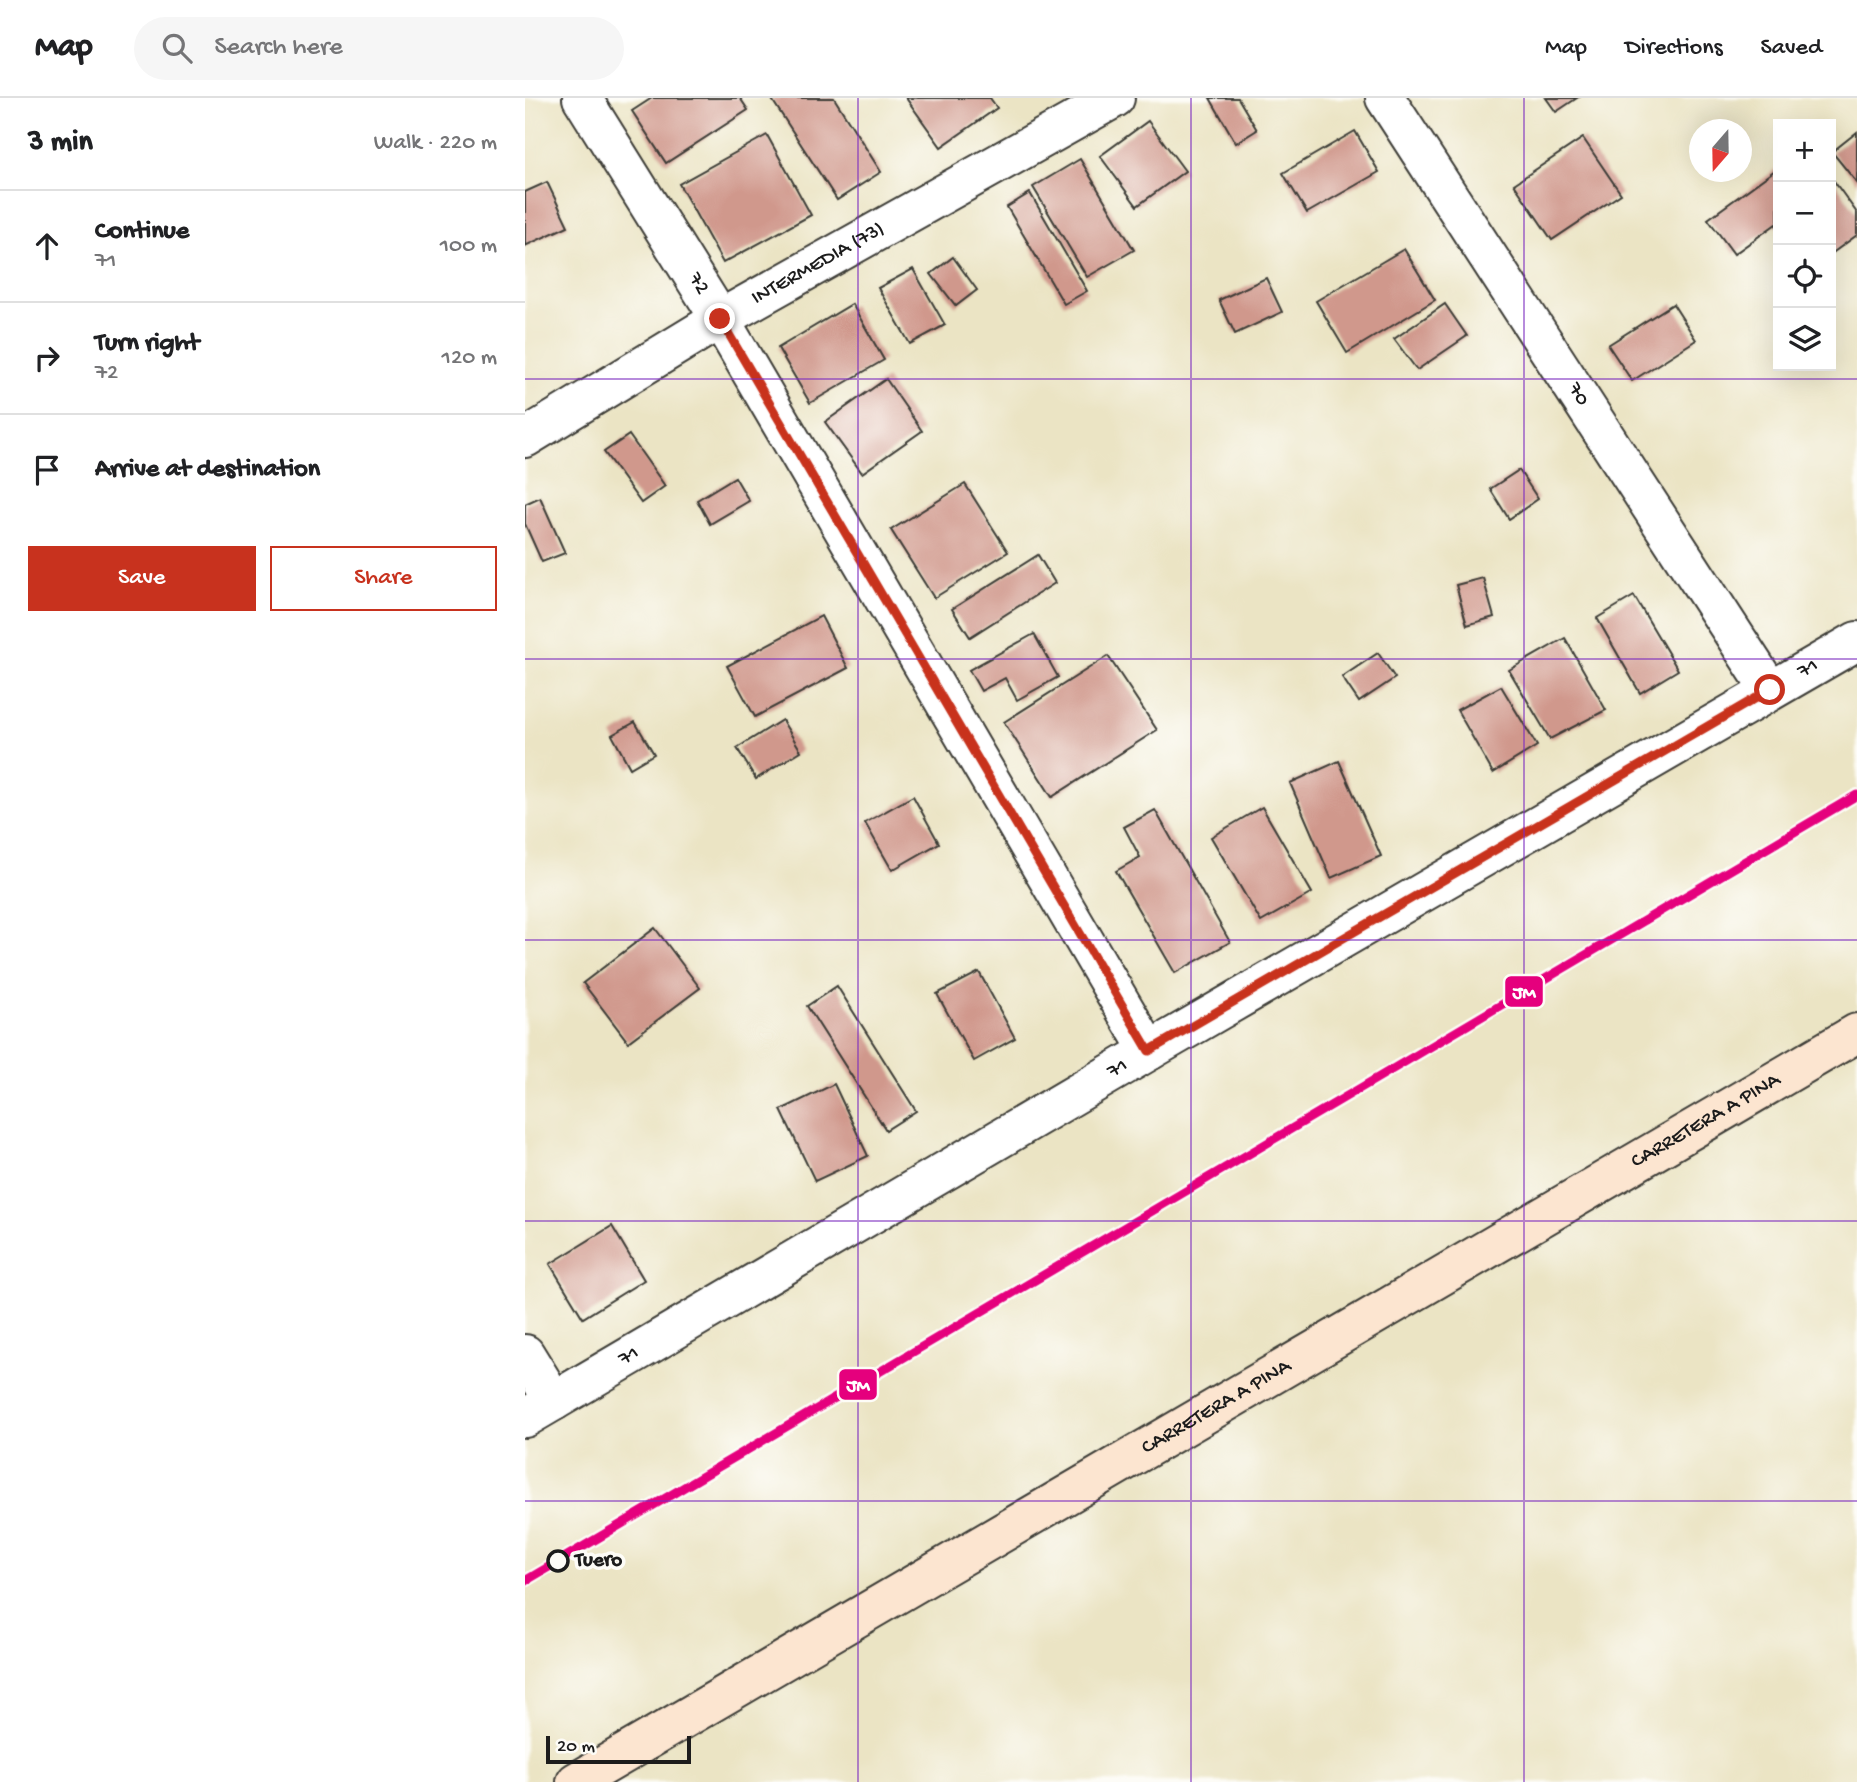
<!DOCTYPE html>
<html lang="en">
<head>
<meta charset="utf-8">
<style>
  body { margin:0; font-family:"Gochi Hand",sans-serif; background:#f6f6f6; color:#202124 }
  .controls { position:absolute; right:21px; top:21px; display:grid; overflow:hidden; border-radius:0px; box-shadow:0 7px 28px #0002 }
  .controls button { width:63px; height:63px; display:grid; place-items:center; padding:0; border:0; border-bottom:2px solid #e0e0e0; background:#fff; color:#202124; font:35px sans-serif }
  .compass { position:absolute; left:1164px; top:21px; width:63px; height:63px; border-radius:50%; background:#fff; box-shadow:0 7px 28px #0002; rotate:200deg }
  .scale { position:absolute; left:21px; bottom:18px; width:145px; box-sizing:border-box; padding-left:7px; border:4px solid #1c1c1c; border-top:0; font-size:19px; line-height:24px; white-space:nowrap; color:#1c1c1c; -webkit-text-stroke:5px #fdfcf7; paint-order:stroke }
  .stop { position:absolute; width:21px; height:21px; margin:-16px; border:5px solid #c8321e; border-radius:50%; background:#fff }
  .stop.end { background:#c8321e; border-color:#fff; box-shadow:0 2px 7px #0008 }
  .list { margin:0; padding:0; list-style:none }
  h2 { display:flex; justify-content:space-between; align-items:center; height:91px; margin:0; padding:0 28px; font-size:30px }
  h2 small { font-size:23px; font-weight:400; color:#757577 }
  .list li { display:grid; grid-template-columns:46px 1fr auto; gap:21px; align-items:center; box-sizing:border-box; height:112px; padding:0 28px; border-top:2px solid #e0e0e0 }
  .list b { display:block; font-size:26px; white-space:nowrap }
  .list p { margin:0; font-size:23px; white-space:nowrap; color:#757577 }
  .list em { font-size:23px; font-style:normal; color:#757577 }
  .actions { display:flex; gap:14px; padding:21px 28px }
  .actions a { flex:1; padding:16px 0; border:2px solid #c8321e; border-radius:0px; text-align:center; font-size:24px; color:#c8321e }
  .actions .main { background:#c8321e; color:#fff }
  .icon { flex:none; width:38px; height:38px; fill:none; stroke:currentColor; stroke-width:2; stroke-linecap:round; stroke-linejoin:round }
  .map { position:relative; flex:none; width:1332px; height:1684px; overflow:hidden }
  header { display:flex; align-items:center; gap:42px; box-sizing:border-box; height:98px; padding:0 35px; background:#fff; border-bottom:2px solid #e0e0e0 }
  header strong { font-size:33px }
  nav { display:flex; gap:38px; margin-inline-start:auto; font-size:24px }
  .search { width:490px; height:63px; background:#f6f6f6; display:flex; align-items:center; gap:18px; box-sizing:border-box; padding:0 24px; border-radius:38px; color:#757577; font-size:26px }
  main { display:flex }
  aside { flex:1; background:#fff }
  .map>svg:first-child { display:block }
</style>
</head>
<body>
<header>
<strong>Map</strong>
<div class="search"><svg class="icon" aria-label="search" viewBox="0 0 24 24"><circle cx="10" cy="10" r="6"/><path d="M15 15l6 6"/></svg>Search here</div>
<nav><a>Map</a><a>Directions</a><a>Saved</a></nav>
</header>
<main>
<aside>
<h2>3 min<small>Walk · 220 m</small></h2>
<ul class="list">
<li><svg class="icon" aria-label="ahead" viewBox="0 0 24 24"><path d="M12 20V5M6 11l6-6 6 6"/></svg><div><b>Continue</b><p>71</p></div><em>100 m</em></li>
<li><svg class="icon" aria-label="right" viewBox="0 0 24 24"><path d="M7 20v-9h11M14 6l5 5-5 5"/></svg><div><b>Turn right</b><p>72</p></div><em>120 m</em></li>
<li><svg class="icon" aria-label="arrive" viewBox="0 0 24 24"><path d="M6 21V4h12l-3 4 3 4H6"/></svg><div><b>Arrive at destination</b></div></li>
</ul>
<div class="actions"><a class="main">Save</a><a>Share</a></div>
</aside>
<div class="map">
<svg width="1332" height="1684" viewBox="0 0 1332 1684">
  <rect width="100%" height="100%" fill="#fdfcf7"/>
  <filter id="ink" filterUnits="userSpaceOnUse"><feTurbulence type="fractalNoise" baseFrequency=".0143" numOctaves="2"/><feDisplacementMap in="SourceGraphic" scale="14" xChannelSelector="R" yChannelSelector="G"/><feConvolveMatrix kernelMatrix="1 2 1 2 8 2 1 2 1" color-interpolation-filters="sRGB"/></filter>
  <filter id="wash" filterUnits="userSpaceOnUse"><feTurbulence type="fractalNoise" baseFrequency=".00686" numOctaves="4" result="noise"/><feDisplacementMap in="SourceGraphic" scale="28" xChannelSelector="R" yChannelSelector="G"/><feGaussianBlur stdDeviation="1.57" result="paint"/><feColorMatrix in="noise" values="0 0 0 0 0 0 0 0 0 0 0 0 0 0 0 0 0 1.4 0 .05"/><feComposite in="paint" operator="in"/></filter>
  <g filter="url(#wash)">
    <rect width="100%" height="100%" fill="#ebe4c4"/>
    <g id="blocks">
      <g fill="#d0988c">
        <polygon points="127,0 215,0 223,12 141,65 107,13"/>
        <polygon points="246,0 309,0 356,74 312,102"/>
        <polygon points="381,0 465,0 472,10 416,49"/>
        <polygon points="685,0 713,0 732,32 711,45"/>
        <polygon points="1021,0 1052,0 1031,14"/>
        <polygon points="623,23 660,73 612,108 575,58"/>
        <polygon points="830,33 854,74 782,115 758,75"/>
        <polygon points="1332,34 1332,85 1307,54"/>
        <polygon points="242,37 286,117 198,165 154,86"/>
        <polygon points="1058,40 1096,96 1027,142 989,86"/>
        <polygon points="555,61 609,152 562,179 508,89"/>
        <polygon points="1253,70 1253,130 1251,126 1209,156 1183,121"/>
        <polygon points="1306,79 1332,115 1332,137 1306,156"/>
        <polygon points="22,84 43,128 0,148 0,94"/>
        <polygon points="505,95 562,193 539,206 482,109"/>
        <polygon points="879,151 910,202 822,255 791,203"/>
        <polygon points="428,159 452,192 431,208 406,176"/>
        <polygon points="388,171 420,227 385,246 353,190"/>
        <polygon points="741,180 757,214 710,236 694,202"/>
        <polygon points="327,206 359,262 285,305 253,250"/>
        <polygon points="920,206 942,238 892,272 869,241"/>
        <polygon points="1148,206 1171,242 1107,283 1083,247"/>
        <polygon points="361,281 397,333 337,375 300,324"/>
        <polygon points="104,337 140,388 116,405 79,354"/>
        <polygon points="994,372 1013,401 984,421 965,391"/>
        <polygon points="210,379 224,403 185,426 172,402"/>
        <polygon points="440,386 483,454 409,500 366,432"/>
        <polygon points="15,399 40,455 17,464 0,426 0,406"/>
        <polygon points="513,457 530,485 445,539 427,511"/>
        <polygon points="958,480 969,519 942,527 931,487"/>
        <polygon points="1109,498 1153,572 1115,595 1072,520"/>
        <polygon points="296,518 323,570 230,619 202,568"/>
        <polygon points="509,536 533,579 492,602 480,580 456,593 444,572"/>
        <polygon points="1040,540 1081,612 1025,641 984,572"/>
        <polygon points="853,555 870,580 834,604 817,579"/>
        <polygon points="583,558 632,632 527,699 479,624"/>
        <polygon points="976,588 1012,648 968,675 932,612"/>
        <polygon points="257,622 276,653 231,681 212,650"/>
        <polygon points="110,624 129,656 105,670 87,637"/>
        <polygon points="814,663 856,758 806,780 765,685"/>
        <polygon points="388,698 414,745 367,772 340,725"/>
        <polygon points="737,709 787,795 736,824 686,739"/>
        <polygon points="630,712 705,844 650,875 591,773 615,759 599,729"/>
        <polygon points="130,830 175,890 103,944 58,885"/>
        <polygon points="454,874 490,940 449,963 412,896"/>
        <polygon points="312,888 391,1013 361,1032 282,908"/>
        <polygon points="309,986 343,1058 290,1083 256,1012"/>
        <polygon points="87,1128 119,1182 58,1220 25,1166"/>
      </g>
    </g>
  </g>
  <g filter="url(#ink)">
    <use href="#blocks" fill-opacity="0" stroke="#3b3a35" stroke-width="2"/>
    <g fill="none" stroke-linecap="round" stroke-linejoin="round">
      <g stroke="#3b3a35" stroke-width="42">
        <g id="street">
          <path id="s1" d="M57 0 195 221 624 953"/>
          <path id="s2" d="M860 0 1245 592"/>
          <path id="s3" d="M0 340 195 221 590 0"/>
          <polyline points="0,1256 29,1303"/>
          <path id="s4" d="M0 1320 624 953 1332 543"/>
        </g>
      </g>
      <g stroke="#3b3a35" stroke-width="42">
        <g id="secondary">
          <path id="s5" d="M51 1684 1332 935"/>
        </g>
      </g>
      <use href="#street" stroke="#fff" stroke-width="38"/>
      <use href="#secondary" stroke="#fce5d0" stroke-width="38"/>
      <g stroke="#fdfcf7" stroke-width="14">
        <polyline id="rail-1" points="0,1483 1332,697"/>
      </g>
      <use href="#rail-1" stroke="#e5007d" stroke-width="9"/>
    </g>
  </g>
  <g fill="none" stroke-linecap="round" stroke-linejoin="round" filter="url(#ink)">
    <polyline stroke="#c8321e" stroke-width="9" points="195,221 624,953 1245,592"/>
  </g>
  <path fill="none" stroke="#7b2cbf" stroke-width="2" stroke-opacity="0.55" d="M333 0V1684M666 0V1684M999 0V1684M0 281H1332M0 561H1332M0 842H1332M0 1123H1332M0 1403H1332"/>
  <circle fill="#fdfcf7" stroke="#1c1c1c" stroke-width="3.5" cx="33" cy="1463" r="10"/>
  <g text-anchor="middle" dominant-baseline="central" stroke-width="7" stroke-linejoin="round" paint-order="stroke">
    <g font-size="21" fill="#1c1c1c" stroke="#fdfcf7">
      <text stroke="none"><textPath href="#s3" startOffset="341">INTERMEDIA (73)</textPath></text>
      <text stroke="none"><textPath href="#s1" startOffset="219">72</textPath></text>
      <text stroke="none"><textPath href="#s2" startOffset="354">70</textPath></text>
      <text stroke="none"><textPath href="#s4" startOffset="1486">71</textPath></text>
      <text stroke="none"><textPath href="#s4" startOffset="688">71</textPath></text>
      <text stroke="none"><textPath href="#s5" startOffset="1309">CARRETERA A PINA</textPath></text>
      <text stroke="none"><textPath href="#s4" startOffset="121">71</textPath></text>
      <text stroke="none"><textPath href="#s5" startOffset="742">CARRETERA A PINA</textPath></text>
    </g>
    <g font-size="21" font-weight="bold" fill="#1c1c1c" stroke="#fdfcf7" text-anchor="start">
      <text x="50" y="1463">Tuero</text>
    </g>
  </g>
  <g stroke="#fdfcf7" stroke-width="2.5">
    <rect x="979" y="877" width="40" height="33" rx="7" fill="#e5007d"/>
    <rect x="313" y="1270" width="40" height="33" rx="7" fill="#e5007d"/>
  </g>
  <g font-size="19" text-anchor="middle" font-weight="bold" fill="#fff">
    <text x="999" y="900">JM</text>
    <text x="333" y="1293">JM</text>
  </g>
</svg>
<div class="controls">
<button>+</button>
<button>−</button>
<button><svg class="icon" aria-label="locate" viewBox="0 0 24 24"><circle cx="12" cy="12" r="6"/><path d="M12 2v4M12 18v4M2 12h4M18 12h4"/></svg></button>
<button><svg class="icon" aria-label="layers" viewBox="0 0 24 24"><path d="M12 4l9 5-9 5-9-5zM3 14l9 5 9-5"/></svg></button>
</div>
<svg class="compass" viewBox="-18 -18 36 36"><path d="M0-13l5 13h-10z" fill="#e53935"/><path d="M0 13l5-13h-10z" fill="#757577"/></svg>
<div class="scale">20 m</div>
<div class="stop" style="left:1245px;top:592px"></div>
<div class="stop end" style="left:195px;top:221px"></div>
</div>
</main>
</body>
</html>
